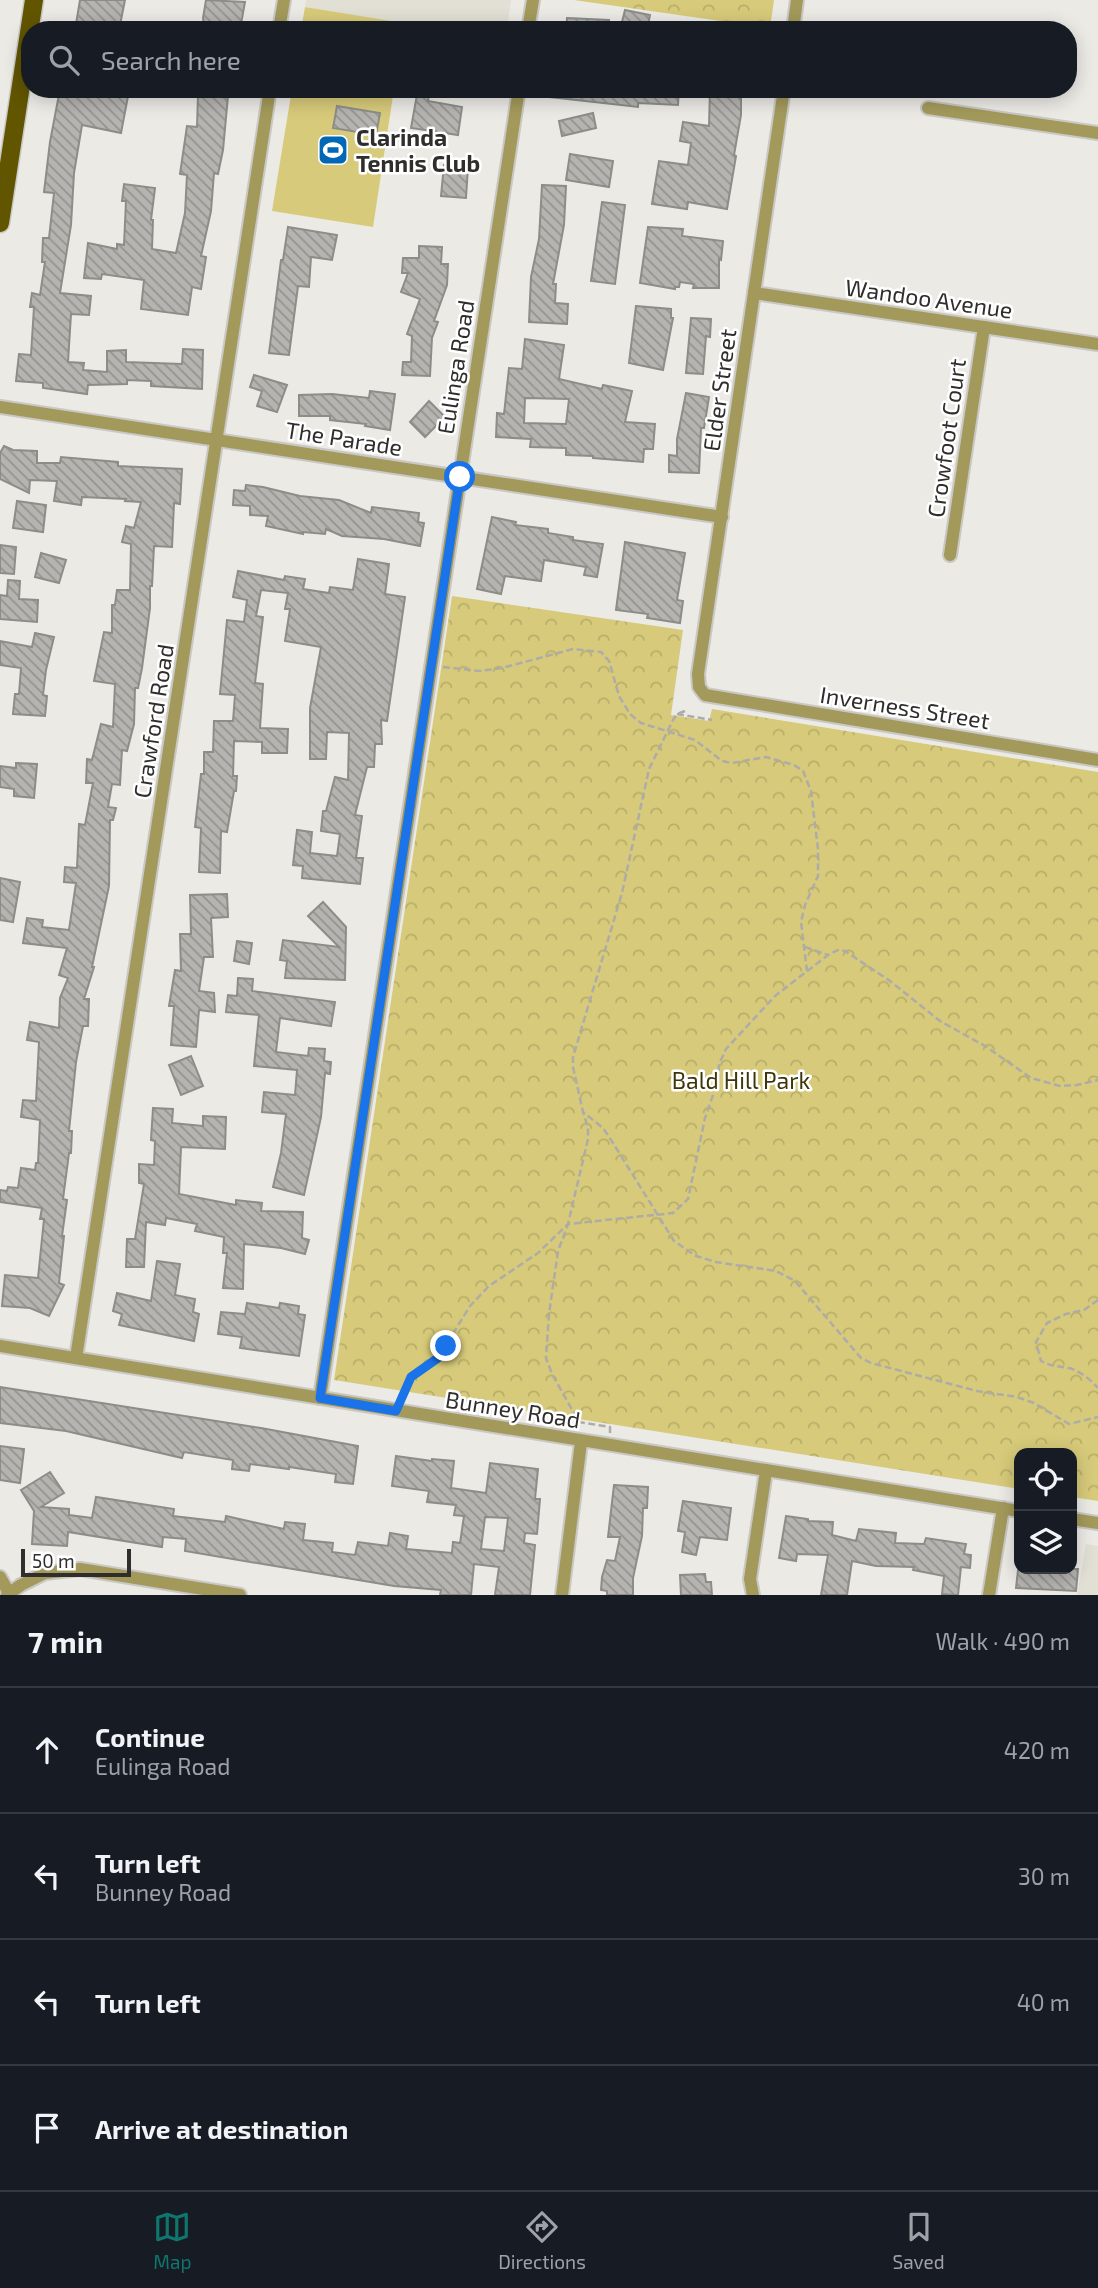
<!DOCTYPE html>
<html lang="en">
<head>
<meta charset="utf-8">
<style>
  body { margin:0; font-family:"Exo 2",sans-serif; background:#20242c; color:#f1f3f6 }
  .controls { position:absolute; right:21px; bottom:21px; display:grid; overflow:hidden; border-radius:14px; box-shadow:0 4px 18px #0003 }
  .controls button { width:63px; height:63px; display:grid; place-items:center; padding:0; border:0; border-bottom:2px solid #363941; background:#171b24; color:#f1f3f6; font:35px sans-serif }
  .scale { position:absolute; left:21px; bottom:18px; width:110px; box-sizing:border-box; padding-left:7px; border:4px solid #2f2e2d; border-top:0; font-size:19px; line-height:24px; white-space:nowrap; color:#2f2e2d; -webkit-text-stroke:5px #fff; paint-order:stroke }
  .stop { position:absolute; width:21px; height:21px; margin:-16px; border:5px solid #1a73e8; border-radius:50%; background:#fff }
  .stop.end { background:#1a73e8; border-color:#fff; box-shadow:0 2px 7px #0008 }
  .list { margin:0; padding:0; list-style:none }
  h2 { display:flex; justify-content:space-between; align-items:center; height:91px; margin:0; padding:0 28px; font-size:30px }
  h2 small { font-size:23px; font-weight:400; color:#9ea1a6 }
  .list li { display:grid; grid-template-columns:46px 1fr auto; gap:21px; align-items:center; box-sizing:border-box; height:126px; padding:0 28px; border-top:2px solid #363941 }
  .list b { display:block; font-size:26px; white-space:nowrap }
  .list p { margin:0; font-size:23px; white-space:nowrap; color:#9ea1a6 }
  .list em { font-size:23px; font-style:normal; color:#9ea1a6 }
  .icon { flex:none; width:38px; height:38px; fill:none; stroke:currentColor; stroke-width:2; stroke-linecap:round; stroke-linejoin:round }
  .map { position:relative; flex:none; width:1098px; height:1595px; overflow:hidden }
  .search { position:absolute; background:#171b24; box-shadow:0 4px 18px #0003; left:21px; right:21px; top:21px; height:77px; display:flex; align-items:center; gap:18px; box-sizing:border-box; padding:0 24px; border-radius:28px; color:#9ea1a6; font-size:26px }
  .sheet { height:595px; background:#171b24 }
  nav { display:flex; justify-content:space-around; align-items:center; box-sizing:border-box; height:98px; border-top:2px solid #363941; background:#171b24; font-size:19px; color:#9ea1a6 }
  nav a { display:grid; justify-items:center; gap:4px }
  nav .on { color:#0f766e }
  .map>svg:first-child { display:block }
</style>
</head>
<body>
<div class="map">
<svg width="1098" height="1595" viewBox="0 0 1098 1595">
  <defs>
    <pattern id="park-crowns" width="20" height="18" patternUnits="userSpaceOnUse" patternTransform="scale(1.75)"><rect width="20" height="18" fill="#d7ca7a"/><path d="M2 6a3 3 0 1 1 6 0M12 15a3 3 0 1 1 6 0" fill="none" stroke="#b9ae6a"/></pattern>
    <pattern id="building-back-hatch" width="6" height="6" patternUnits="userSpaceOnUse" patternTransform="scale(1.75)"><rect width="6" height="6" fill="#b5b4b0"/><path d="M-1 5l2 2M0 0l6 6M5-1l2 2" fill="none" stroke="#949390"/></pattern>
  </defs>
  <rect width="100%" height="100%" fill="#ebeae5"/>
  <g fill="#e2e0d4">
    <polygon points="306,0 511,0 507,30 446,30 305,7"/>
    <polygon points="1086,1544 1098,1546 1098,1595 1077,1595"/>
  </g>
  <g fill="#d7ca7a">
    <polygon points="305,7 404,23 403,30 301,30"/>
    <polygon points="292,89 394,89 373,227 272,211"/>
  </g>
  <g fill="url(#park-crowns)">
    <polygon points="574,0 774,0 770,28"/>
    <polygon points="452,596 683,630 671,715 709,721 712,709 1098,772 1098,1501 1072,1497 1072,1453 1019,1453 1019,1489 334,1380"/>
  </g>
  <g fill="url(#building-back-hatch)" stroke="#8d8d88" stroke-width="2" fill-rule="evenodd">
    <polygon points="80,0 125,0 119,30 75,30"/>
    <polygon points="206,0 245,2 241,24 238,24 238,30 205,30 203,18"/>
    <polygon points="625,10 650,15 647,30 620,30"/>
    <polygon points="567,18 609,20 609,30 566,30"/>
    <polygon points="60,89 117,89 129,91 121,133 82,125 74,173 71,225 60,293 91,296 89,315 71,314 68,362 84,363 83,370 107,372 107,351 126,350 126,362 182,364 183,349 203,350 202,389 151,386 151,381 127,380 127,384 88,385 87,394 43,388 43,383 16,381 19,354 31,355 34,307 30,307 32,293 40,295 45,262 42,262 43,238 49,238 54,193 44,192 50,142"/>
    <polygon points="418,89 430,89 428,101 462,107 458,135 411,128"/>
    <polygon points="551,89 679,89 678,105 638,103 638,107 550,97"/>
    <polygon points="710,89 741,89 741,115 734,155 736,156 727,209 688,202 687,209 652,204 659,161 688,165 691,143 680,141 683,122 709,126"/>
    <polygon points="198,95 228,96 223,150 218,174 214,173 211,211 201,256 206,257 201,289 192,287 188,315 141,309 144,280 102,274 101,279 84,278 88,243 117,249 117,244 124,245 126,201 122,201 124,184 155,188 151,220 153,220 152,249 176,253 185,213 187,175 180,174 187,126 197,127"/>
    <polygon points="337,106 380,113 376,135 333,128"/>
    <polygon points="593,113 596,128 562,136 559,121"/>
    <polygon points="570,154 613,161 609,187 566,180"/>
    <polygon points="444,165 468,167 466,198 441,196"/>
    <polygon points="542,185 566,186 564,225 553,284 556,284 555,303 568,304 567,324 529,322 531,277 539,239"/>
    <polygon points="602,202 625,205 615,284 591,281"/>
    <polygon points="288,227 337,235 332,260 311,257 309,287 298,286 289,355 269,353 281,260 283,260"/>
    <polygon points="648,227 683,229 682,236 723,241 721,260 719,259 719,288 693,288 694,284 680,282 679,287 675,287 675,289 640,283"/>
    <polygon points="419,246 442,247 441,264 448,264 447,285 434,321 438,322 432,338 430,376 402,375 403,362 411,362 412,336 407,334 420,299 401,292 408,273 402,273 403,258 419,258"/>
    <polygon points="636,306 671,309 671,318 673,318 663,370 629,363"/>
    <polygon points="691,318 711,319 710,337 706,336 703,374 686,373"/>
    <path d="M525 339 564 345 559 379 602 389 603 385 632 391 625 422 655 424 653 449H644L643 462 593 458V456L566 455V448L530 447 531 439 496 437 497 413 504 414 509 368 522 369ZM525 398 569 399 566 424 524 423Z"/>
    <polygon points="254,375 287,385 277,412 257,406 262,391 250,387"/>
    <polygon points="370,391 395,394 390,430 365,426 366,424 330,420 330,416 299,416 299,395 332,394 369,398"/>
    <polygon points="686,393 709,397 704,428 701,428 699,473 669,472 669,455 677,456 677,439"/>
    <polygon points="429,401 445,417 425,437 410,422"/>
    <polygon points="4,446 13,450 37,451 37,463 60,463 61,457 118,462 118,466 182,469 180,504 174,503 172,547 154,546 152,586 150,586 150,608 142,668 138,688 135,688 134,724 127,751 122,750 120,785 112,784 108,807 116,808 113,820 110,820 109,886 92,967 94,967 84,999 89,999 88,1026 83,1026 76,1062 69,1131 72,1131 71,1153 69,1153 63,1199 67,1200 62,1236 64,1236 59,1283 64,1285 49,1316 30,1308 2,1306 5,1275 38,1278 44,1219 40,1219 42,1208 0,1202 0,1190 7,1191 8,1187 18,1188 21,1168 35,1170 36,1163 38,1163 40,1120 21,1117 23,1100 36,1101 39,1042 27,1040 30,1022 59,1028 60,998 68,978 59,975 67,948 23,943 27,918 43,920 42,927 69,930 76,883 64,882 65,867 77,868 79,824 85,825 93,783 86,783 87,759 92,760 101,724 113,727 115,684 94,681 104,632 112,633 112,605 115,605 117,590 130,590 131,544 122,542 126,526 134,528 141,502 125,501 126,499 82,497 81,505 54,501 57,481 30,480 29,493 0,479 0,453"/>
    <polygon points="246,485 263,487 300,496 339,500 371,513 372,507 419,513 418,522 424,523 420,546 384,539 342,536 326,529 325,534 303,532 303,534 266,526 268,516 250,515 250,506 233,505 234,490 245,491"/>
    <polygon points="17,501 46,505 43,532 13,528"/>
    <polygon points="492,517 516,522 515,525 548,529 548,533 573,537 573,540 603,544 597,577 584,575 586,567 544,560 541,581 505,576 501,594 477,589"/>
    <polygon points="625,542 685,553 677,600 683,601 680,623 647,618 648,614 616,610"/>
    <polygon points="0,545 16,547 14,574 0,573"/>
    <polygon points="41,553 66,560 59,583 35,577"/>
    <polygon points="358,559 389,564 385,594 405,597 387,721 381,720 382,744 375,744 374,767 367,767 355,815 362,816 356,858 363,858 360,884 302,878 303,866 293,865 297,830 312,832 310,853 337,856 340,834 321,831 323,811 326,811 335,777 348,780 349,733 327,732 326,759 310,759 310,708 321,647 285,641 290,609 285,609 288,593 261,590 256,616 263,617 255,683 263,684 260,728 288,729 287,753 262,753 262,742 234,741 233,776 237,776 236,791 234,791 227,832 221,831 220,873 199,872 201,828 195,827 201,774 204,774 204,752 213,752 214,721 233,721 235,695 220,694 227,620 244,622 247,600 233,597 238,571 284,580 285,576 305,579 303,589 329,593 330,587 353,590"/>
    <polygon points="8,580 20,581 19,599 38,600 37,622 0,619 0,595 7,596"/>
    <polygon points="35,633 54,637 46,670 43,695 47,696 45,716 13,714 15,694 19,694 21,668 0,665 0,641 32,647"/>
    <polygon points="16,763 37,764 34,798 14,796 14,789 0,787 0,766 16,768"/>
    <polygon points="0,878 20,882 13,922 0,920"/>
    <polygon points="227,894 228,917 211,918 213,957 204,957 199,991 214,993 215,1012 199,1010 196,1047 171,1045 174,1006 169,1006 175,970 181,971 180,934 191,934 190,895"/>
    <polygon points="323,902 346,927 345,980 285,978 287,961 280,960 283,940 339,947 308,916"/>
    <polygon points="237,941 252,943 249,964 234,961"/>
    <polygon points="238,978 253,979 252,991 335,1002 331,1026 280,1018 276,1052 308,1056 309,1048 325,1049 324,1061 331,1062 330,1074 325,1073 321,1117 304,1195 273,1187 281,1153 286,1114 262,1112 264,1092 295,1095 297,1070 254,1066 259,1015 226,1012 228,995 237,996"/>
    <polygon points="191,1056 203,1086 181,1095 169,1065"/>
    <polygon points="153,1108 173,1109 172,1123 203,1126 203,1116 226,1117 225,1149 181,1147 179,1194 236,1205 236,1200 262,1203 261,1211 303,1212 302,1238 309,1240 305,1254 281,1248 244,1244 243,1289 223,1288 227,1253 223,1253 224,1237 195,1231 197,1224 166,1218 165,1225 146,1222 144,1267 126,1267 127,1239 135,1239 144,1184 139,1183 139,1164 154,1165 155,1141 151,1140"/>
    <polygon points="157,1261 180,1264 175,1295 195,1299 193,1312 199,1314 194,1341 119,1325 122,1314 113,1311 117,1293 151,1301"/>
    <polygon points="247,1303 279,1308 280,1303 299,1306 298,1314 305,1315 299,1356 240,1348 242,1337 218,1334 221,1312 245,1314"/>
    <polygon points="0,1387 261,1428 358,1446 353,1484 335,1482 336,1474 289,1467 289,1469 250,1464 249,1471 232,1469 233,1460 184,1452 182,1458 66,1431 0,1423"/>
    <polygon points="0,1446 24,1449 20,1483 0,1480"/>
    <path d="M396 1456 432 1461V1459L454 1461 451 1488 486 1493 490 1463 538 1469 535 1499H540L537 1534 525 1533 524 1543 535 1545 530 1595H495L499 1567 474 1564 471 1595H440L441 1590 394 1586 185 1551 186 1539 163 1537 162 1547 68 1532 67 1546 32 1544 34 1511 21 1490 50 1472 64 1493 41 1507 69 1509V1515L92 1518 96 1497 174 1509 173 1516 225 1522 226 1516 284 1529 285 1522 305 1524 303 1540 333 1543 332 1552 355 1555 358 1542 388 1546 390 1533 408 1536 406 1549 452 1553 453 1542 460 1543 464 1516 454 1515 456 1505 427 1502 429 1491 392 1486ZM485 1517 508 1518 504 1551 481 1549Z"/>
    <polygon points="614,1485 648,1487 647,1508 643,1508 642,1536 633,1578 633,1595 607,1595 607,1591 601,1590 602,1577 607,1560 615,1561 620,1537 608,1537"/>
    <polygon points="683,1501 731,1508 727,1540 700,1537 696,1555 682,1552 685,1532 678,1531"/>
    <polygon points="786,1516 808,1519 808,1521 833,1522 832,1535 856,1541 859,1529 896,1533 895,1543 924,1544 926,1538 966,1544 964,1554 971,1555 970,1568 961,1567 958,1595 954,1595 942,1594 944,1576 913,1570 914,1567 876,1566 852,1561 847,1595 821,1595 828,1555 797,1554 796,1561 779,1558"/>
    <polygon points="1023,1569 1078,1569 1076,1591 1016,1588 1018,1570"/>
    <polygon points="705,1574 706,1582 711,1582 712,1595 681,1595 680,1575"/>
  </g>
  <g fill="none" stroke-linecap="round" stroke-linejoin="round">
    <g stroke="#c9c8c4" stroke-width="16">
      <g id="minor">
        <polyline points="279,30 284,0"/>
        <polyline points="528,30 533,0"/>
        <polyline points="793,30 797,0"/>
        <polyline points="784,89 698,674 699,687 705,695 1098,760"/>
        <polyline points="928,108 1098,133"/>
        <polyline points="754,293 1098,344"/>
        <polyline points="0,407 722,517"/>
        <polyline points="950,555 984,327"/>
        <polyline points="0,1346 1019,1511"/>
        <polyline points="76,1358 270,89"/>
        <polyline points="320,1398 519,89"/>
        <polyline points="1072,1519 1098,1523"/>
        <polyline points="0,1577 9,1593"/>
        <polyline points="7,1595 21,1585 45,1573 80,1569 240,1595"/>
        <polyline points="562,1595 581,1442"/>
        <polyline points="753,1595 750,1579 766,1471"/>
        <polyline points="989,1595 1003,1508"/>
      </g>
    </g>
    <g stroke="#c9c8c4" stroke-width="21">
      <polyline id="primary" points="0,223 34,0"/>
    </g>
    <g stroke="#adaca9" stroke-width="2.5" stroke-dasharray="7 3.5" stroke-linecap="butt">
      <polyline points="897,89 910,91"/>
      <polyline points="443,667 480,671 502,668 573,649 601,652 609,661 619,696 630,714 641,723 695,740 722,761 732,763 766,757 794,765 803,771 811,791 818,849 818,876 805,905 801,922 807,971"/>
      <polyline points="685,711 677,714 673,720 649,769 622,893 573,1057 573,1067 583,1112 603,1128 613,1143 674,1241 696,1256 716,1262 776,1271 795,1281 861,1358 871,1363 977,1391 1017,1397 1034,1403 1069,1424 1098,1417"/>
      <polyline points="677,714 712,720"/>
      <polyline points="805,947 828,955"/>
      <path d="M1098 1300 1084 1310 1066 1314 1047 1323 1036 1342 1041 1361C1052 1367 1058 1366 1069 1368 1080 1371 1091 1380 1098 1388"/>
      <polyline points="401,1397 411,1376 438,1358 470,1306 489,1286 538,1253 568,1224 588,1139 588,1128 583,1112"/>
      <polyline points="610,1433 610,1427 579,1422 552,1374 546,1358 549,1314 558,1251 568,1224 673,1213 688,1199 705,1118 718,1081 719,1064 726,1049 775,996 828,955 838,950 845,951 890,981 940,1021 985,1046 1031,1078 1060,1086 1077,1085 1098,1080"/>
    </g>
    <use href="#minor" stroke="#a3995b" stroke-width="12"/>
    <use href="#primary" stroke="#615500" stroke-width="18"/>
  </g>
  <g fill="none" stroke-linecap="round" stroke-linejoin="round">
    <polyline stroke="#1a73e8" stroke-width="9" points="446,1346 438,1358 411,1377 396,1411 320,1398 460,477"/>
  </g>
  <defs>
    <g id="stadium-square" transform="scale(1.575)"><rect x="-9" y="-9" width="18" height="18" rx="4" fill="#0068b4" stroke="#fff"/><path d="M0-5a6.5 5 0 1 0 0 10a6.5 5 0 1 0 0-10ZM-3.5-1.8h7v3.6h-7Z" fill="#fff"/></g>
  </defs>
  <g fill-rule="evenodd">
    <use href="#stadium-square" x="333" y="150"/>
  </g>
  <g text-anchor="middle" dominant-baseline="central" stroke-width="5" stroke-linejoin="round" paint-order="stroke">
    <g font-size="23" font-weight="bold" fill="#2f2e2d" stroke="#fff" text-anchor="start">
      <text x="356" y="137">Clarinda<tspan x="356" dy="26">Tennis Club</tspan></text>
    </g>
    <g font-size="23" fill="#2f2e2d" stroke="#fff">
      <text transform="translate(929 298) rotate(8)">Wandoo Avenue</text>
      <text transform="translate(455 367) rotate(-81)">Eulinga Road</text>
      <text transform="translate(719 390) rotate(-82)">Elder Street</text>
      <text transform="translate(344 438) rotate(9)">The Parade</text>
      <text transform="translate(946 438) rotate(-82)">Crowfoot Court</text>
      <text transform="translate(905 707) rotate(9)">Inverness Street</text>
      <text transform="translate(153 721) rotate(-81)">Crawford Road</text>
      <text transform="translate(513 1409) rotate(9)">Bunney Road</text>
    </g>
    <g font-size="23" fill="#3d3609" stroke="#fff">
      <text x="741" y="1080">Bald Hill Park</text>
    </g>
  </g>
</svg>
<div class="controls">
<button><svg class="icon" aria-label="locate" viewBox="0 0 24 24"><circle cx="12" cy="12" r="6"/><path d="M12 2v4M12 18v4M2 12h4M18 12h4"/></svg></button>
<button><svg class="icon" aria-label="layers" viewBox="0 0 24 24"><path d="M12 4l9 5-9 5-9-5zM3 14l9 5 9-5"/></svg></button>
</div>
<div class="scale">50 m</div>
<div class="stop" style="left:460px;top:477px"></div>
<div class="stop end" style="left:446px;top:1346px"></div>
<div class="search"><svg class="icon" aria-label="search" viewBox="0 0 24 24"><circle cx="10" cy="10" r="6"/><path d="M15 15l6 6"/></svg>Search here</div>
</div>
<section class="sheet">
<h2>7 min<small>Walk · 490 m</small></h2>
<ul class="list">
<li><svg class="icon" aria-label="ahead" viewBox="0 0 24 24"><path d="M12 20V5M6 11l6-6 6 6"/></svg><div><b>Continue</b><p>Eulinga Road</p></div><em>420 m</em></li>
<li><svg class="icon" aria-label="left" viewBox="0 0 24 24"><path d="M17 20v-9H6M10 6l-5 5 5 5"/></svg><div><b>Turn left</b><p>Bunney Road</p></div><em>30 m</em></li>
<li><svg class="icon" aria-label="left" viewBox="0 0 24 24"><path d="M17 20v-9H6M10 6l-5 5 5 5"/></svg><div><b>Turn left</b></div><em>40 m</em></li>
<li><svg class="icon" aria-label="arrive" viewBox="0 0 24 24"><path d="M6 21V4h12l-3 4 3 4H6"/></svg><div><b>Arrive at destination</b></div></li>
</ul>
</section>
<nav>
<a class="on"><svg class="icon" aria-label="map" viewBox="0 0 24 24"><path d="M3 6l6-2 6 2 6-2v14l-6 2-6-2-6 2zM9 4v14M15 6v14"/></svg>Map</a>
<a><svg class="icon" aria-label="directions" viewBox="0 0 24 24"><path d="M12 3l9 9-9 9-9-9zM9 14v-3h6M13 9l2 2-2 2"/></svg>Directions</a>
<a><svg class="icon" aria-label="saved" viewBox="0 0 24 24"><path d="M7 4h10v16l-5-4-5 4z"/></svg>Saved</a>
</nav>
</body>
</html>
